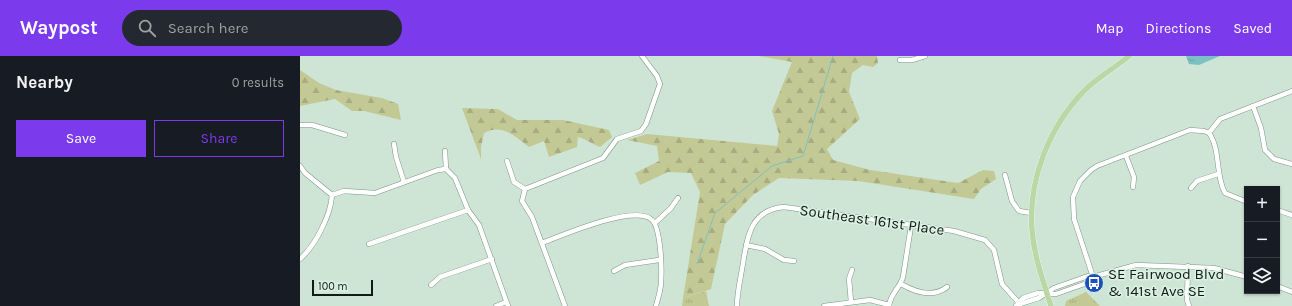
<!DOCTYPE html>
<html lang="en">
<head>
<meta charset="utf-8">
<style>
  body { margin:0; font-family:Karla,sans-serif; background:#242831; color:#f1f3f6 }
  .controls { position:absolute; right:12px; bottom:12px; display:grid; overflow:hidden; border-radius:0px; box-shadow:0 1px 3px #0004 }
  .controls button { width:36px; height:36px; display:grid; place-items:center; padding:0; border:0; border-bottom:1px solid #363941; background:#171b24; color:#f1f3f6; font:20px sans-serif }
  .scale { position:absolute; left:12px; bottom:10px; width:61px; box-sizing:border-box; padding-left:4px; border:2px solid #111a14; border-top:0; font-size:11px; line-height:14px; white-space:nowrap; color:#111a14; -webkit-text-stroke:3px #dbf2e2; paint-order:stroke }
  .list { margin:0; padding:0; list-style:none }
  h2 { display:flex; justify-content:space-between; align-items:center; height:52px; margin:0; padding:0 16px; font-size:17px }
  h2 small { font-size:13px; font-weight:400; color:#9ea1a6 }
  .actions { display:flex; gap:8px; padding:12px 16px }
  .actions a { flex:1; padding:9px 0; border:1px solid #7c3aed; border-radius:0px; text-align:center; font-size:14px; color:#7c3aed }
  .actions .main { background:#7c3aed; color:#fff }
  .icon { flex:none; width:22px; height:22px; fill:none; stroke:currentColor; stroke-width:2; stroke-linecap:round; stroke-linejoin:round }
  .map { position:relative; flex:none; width:992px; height:250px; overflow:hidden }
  header { display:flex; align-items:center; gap:24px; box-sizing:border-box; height:56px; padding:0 20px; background:#7c3aed; color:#fff }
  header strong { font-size:19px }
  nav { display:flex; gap:22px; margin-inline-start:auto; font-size:14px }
  .search { width:280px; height:36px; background:#242831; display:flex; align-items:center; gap:10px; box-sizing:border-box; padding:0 14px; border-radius:22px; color:#9ea1a6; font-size:15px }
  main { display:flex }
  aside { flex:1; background:#171b24 }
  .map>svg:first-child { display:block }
</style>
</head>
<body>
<header>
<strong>Waypost</strong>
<div class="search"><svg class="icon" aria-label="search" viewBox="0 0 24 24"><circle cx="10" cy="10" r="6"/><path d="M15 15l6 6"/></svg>Search here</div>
<nav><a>Map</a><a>Directions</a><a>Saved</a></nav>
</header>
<main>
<aside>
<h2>Nearby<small>0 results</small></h2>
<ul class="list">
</ul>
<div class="actions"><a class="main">Save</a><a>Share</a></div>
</aside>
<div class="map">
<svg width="992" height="250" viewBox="0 0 992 250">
  <defs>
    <pattern id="grass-tufts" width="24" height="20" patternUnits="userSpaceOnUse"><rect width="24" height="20" fill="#c3c995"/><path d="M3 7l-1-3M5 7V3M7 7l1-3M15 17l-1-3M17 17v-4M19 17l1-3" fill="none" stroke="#a6ac80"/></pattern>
    <pattern id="forest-firs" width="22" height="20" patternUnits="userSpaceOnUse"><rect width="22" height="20" fill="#c3c995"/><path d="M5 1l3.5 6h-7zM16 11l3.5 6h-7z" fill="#a6ac80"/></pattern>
    <pattern id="water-ripples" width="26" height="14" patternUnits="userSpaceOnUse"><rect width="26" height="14" fill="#7bc1c3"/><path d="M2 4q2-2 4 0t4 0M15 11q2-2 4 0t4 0" fill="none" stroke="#69a5a7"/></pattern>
  </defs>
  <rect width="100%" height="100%" fill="#cee5d5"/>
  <g fill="url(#grass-tufts)">
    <polygon points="406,235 409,250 382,250 383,242"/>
    <polygon points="786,236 800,250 765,250 766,245"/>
  </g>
  <g fill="url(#forest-firs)">
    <polygon points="459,0 577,0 578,7 573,11 563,9 552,17 549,36 560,63 527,93 533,104 570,114 658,127 683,114 694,115 696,123 681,133 674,143 558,125 479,122 453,139 425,168 411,233 383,242 400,136 391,117 368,116 340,129 335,117 359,105 357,90 327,84 347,78 477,90 479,78 472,55 492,6"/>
    <polygon points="0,14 19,27 36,34 82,42 98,48 101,64 64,55 52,55 35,43 0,50"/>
    <path d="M162 52 198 53 217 64H263L309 74 312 81 300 91C292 88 286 83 278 81L277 91 249 101 244 85 229 91C215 80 202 67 184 77L181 91V103Z"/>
  </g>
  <polygon fill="url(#water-ripples)" points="886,0 920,0 899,9 889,8"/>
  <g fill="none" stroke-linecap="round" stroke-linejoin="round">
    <polyline stroke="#7bc1c3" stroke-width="1" points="397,208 415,157 472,110 503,100 533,0"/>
    <g stroke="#7e9485" stroke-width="5.5">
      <g id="minor">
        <polyline points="600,4 612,4 625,0"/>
        <polyline points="953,50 961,72 965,94 974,103 992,108"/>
        <polyline points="0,69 12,69 45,79"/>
        <path d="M909 77C921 94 915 119 925 137L947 146"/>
        <polyline points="94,88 96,101 104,126"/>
        <polyline points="145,95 146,113"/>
        <polyline points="826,100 834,121 833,131"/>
        <polyline points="207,105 214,126 225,133 222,145 232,161 265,250"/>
        <polyline points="0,110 5,117 32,139"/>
        <polyline points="146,113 155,122 168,154 179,169 208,250"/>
        <polyline points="705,119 712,145 719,155 731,157"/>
        <polyline points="891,132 897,125 918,118"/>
        <polyline points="225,133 303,102 317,83 341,75 346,68 360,28 357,20 342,0"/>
        <polyline points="32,139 44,135 75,137 138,114 146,113"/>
        <polyline points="977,154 992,159"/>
        <polyline points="355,167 371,152 378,142"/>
        <path d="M242 187C263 179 332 149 351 163 361 170 362 213 361 226 361 234 358 242 356 250"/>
        <polyline points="69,188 168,154"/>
        <polyline points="446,189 465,193 484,204 494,205"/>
        <path d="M0 203C15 190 31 159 32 139"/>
        <polyline points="888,210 887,244 889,250"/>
        <polyline points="314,215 325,209 359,204"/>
        <polyline points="793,221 774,163 773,141 780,125 791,114 797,110 890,74 904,75 909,77 920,63 992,35"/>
        <path d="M601 228C615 236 633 242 647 231"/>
        <polyline points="131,229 140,221 192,203"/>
        <polyline points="977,230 992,236"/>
        <polyline points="551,246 549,223 552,214"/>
        <polyline points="720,248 739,242 754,232 788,220 793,221 836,209 914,212 947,221"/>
        <polyline points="196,250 206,246"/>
        <path d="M437 250C437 238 440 225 442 213 447 185 448 154 484 151L654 175 685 184 694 194 702 228 720 248"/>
        <polyline points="524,250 570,244 589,249"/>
        <path d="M589 250C590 238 600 232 603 221L611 170"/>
        <polyline points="716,250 723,242 738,237 756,238 790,226 793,221"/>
      </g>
    </g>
    <g stroke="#fff" stroke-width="6">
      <path id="major" d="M751 250C743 225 734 200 732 174 728 124 749 71 784 35 797 22 815 12 829 0"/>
    </g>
    <use href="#minor" stroke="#fff" stroke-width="4.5"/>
    <use href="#major" stroke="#b9d8a5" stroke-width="5.5"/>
  </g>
  <defs>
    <g id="bus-disc" transform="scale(1)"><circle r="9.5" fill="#1b50bc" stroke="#dbf2e2"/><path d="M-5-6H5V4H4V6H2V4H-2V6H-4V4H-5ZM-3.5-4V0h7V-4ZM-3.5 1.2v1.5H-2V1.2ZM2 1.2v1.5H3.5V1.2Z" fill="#fff"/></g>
  </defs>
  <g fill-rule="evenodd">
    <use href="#bus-disc" x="794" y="227"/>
  </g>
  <g text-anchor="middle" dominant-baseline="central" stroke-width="3" stroke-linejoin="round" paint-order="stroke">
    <g font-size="15" fill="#111a14" stroke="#dbf2e2">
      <text transform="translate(572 164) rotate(8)">Southeast 161st Place</text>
    </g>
    <g font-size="15" fill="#111a14" stroke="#dbf2e2" text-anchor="start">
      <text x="808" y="218">SE Fairwood Blvd<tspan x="808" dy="17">&amp; 141st Ave SE</tspan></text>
    </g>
  </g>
</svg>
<div class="controls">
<button>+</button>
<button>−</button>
<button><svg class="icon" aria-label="layers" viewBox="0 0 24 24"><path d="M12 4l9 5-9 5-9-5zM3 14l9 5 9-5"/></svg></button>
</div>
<div class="scale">100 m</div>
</div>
</main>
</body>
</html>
